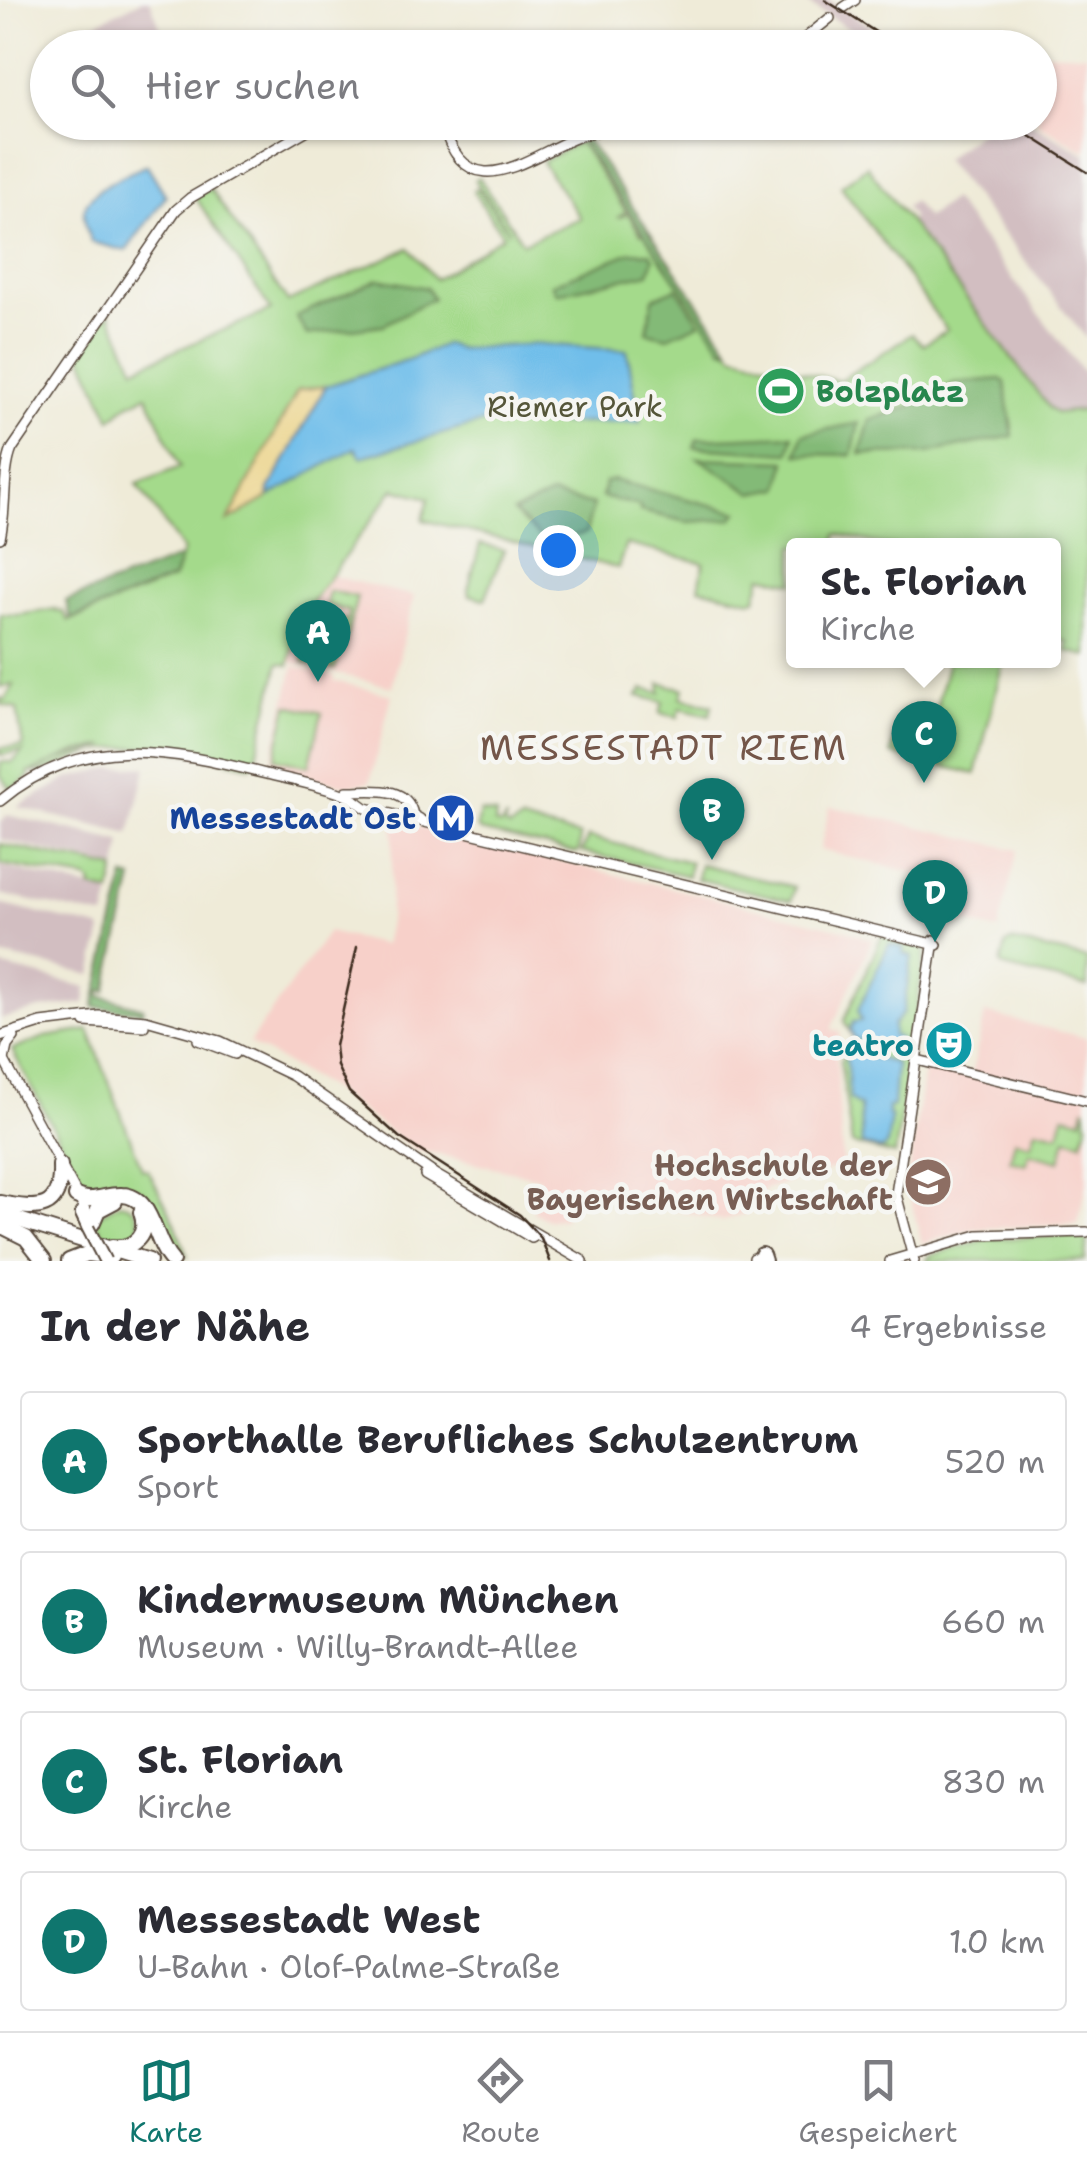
<!DOCTYPE html>
<html lang="de">
<head>
<meta charset="utf-8">
<style>
  body { margin:0; font-family:"Shantell Sans",sans-serif; background:#f2f2f3; color:#2b2b33 }
  .you { position:absolute; left:558px; top:550px; width:35px; height:35px; margin:-25px; border:8px solid #fff; border-radius:50%; background:#1a73e8; box-shadow:0 0 0 15px #1a73e833 }
  .badge { display:grid; place-items:center; width:65px; height:65px; border-radius:50%; background:#0f766e; color:#fff; font-size:32px; font-weight:700 }
  .pin { position:absolute; translate:-50% -82px; filter:drop-shadow(0 2px 5px #0008) }
  .pin::after { content:''; position:absolute; top:52px; width:35px; height:30px; background:inherit; clip-path:polygon(0 0,100% 0,50% 100%) }
  .popup { position:absolute; left:786px; top:538px; width:275px; height:130px; box-sizing:border-box; display:grid; place-content:center; border-radius:10px; background:#fff; filter:drop-shadow(0 2px 8px #0005); font-size:32px; white-space:nowrap; color:#7c7c81 }
  .popup b { font-size:38px; color:#2b2b33 }
  .popup::after { content:''; position:absolute; left:50%; top:100%; margin-left:-20px; border:20px solid transparent; border-top-color:#fff }
  .list { margin:0; padding:0; list-style:none }
  h2 { display:flex; justify-content:space-between; align-items:center; height:130px; margin:0; padding:0 40px; font-size:42px }
  h2 small { font-size:32px; font-weight:400; color:#7c7c81 }
  .list li { display:grid; grid-template-columns:65px 1fr auto; gap:30px; align-items:center; box-sizing:border-box; height:140px; margin:0 20px 20px; padding:0 20px; border:2px solid #e1e1e2; border-radius:10px }
  .list b { display:block; font-size:38px; white-space:nowrap }
  .list p { margin:0; font-size:32px; white-space:nowrap; color:#7c7c81 }
  .list em { font-size:32px; font-style:normal; color:#7c7c81 }
  .icon { flex:none; width:55px; height:55px; fill:none; stroke:currentColor; stroke-width:2; stroke-linecap:round; stroke-linejoin:round }
  .map { position:relative; flex:none; width:1087px; height:1261px; overflow:hidden }
  .search { position:absolute; background:#fff; box-shadow:0 2px 8px #0004; left:30px; right:30px; top:30px; height:110px; display:flex; align-items:center; gap:25px; box-sizing:border-box; padding:0 35px; border-radius:55px; color:#7c7c81; font-size:38px }
  .sheet { height:770px; background:#fff }
  nav { display:flex; justify-content:space-around; align-items:center; box-sizing:border-box; height:140px; border-top:2px solid #e1e1e2; background:#fff; font-size:28px; color:#7c7c81 }
  nav a { display:grid; justify-items:center; gap:5px }
  nav .on { color:#0f766e }
  .map>svg:first-child { display:block }
</style>
</head>
<body>
<div class="map">
<svg width="1087" height="1261" viewBox="0 0 1087 1261">
  <rect width="100%" height="100%" fill="#f6f6f2"/>
  <filter id="ink" filterUnits="userSpaceOnUse"><feTurbulence type="fractalNoise" baseFrequency=".01" numOctaves="2"/><feDisplacementMap in="SourceGraphic" scale="20" xChannelSelector="R" yChannelSelector="G"/><feConvolveMatrix kernelMatrix="1 2 1 2 8 2 1 2 1" color-interpolation-filters="sRGB"/></filter>
  <filter id="wash" filterUnits="userSpaceOnUse"><feTurbulence type="fractalNoise" baseFrequency=".0048" numOctaves="4" result="noise"/><feDisplacementMap in="SourceGraphic" scale="40" xChannelSelector="R" yChannelSelector="G"/><feGaussianBlur stdDeviation="2.25" result="paint"/><feColorMatrix in="noise" values="0 0 0 0 0 0 0 0 0 0 0 0 0 0 0 0 0 1.4 0 .05"/><feComposite in="paint" operator="in"/></filter>
  <g filter="url(#wash)">
    <rect width="100%" height="100%" fill="#efebd8"/>
    <g fill="#f7d0c9">
      <polygon points="1040,52 1087,54 1087,152 1037,123"/>
      <polygon points="332,576 414,596 392,687 290,662 300,618"/>
      <polygon points="294,666 335,676 334,681 392,695 370,782 348,786 270,767"/>
      <polygon points="830,806 1018,850 998,931 949,918 953,882 820,850"/>
      <polygon points="394,821 845,930 872,940 831,1029 840,1032 836,1051 843,1166 762,1190 766,1206 722,1221 573,1185 564,1219 549,1220 533,1212 540,1178 415,1149 324,1085 249,1043 328,932 384,945 389,922"/>
      <polygon points="985,1013 1087,1038 1087,1183 1078,1224 974,1229 922,1244 907,1184 925,1065 971,1076"/>
    </g>
    <g fill="#d2bec1">
      <polygon points="142,0 150,0 165,40 150,47 92,47 82,30"/>
      <polygon points="802,0 828,0 906,47 879,47"/>
      <polygon points="992,122 1031,123 1087,155 1087,339 944,159"/>
      <polygon points="952,199 1087,377 1087,410 1056,413 1050,409 909,222 913,218 905,207 913,201 927,218"/>
      <polygon points="147,766 130,834 17,807 69,778 112,768"/>
      <polygon points="7,815 122,842 117,868 0,839 0,824"/>
      <polygon points="0,866 111,893 105,917 0,894"/>
      <polygon points="0,904 100,928 102,931 92,975 0,955"/>
      <polygon points="0,966 87,987 85,1003 40,1009 1,1019"/>
    </g>
    <g fill="#a4da8b" stroke="#708254" stroke-width="2.5">
      <path d="M579 142 626 212 617 218 628 214 641 234 649 231 733 354 839 381 912 334 923 345 947 330 841 186 867 166 1050 409 1056 413 1087 410V656L1066 651 1068 642 1054 638V546H888L837 534 834 545 794 546V583L762 576 756 599 751 600 699 588 704 563 626 544 618 568 423 520 429 498 394 489 300 618 289 665 279 663 255 763 251 766C201 755 149 740 98 751 76 756 53 772 32 773L57 760 106 746 76 752 28 773 30 777 11 789 0 775V762H13L23 751 0 755V748L23 746 17 709 0 704V698L5 700 14 685 0 687V614L18 615 56 609 57 612 62 611 69 621 174 578 183 550 137 484 180 467 147 395 128 404 111 419 81 353 109 312 135 368 271 310 195 197 210 188 288 302 409 248 435 279 503 236 473 191 477 188 509 232 475 180 479 177 523 243 580 218 542 162Z"/>
      <polygon points="480,544 504,550 485,599 469,595 468,590"/>
      <polygon points="329,591 357,597 344,650 340,650 335,669 303,662 314,614 347,621 349,611 326,605"/>
      <polygon points="948,661 1003,661 976,774 891,754 896,731 909,734 907,744 926,748"/>
      <polygon points="660,683 684,689 681,698 712,705 710,715 680,708 678,717 660,713 663,702 638,696 643,689 661,693"/>
      <polygon points="288,705 322,713 309,766 275,758"/>
      <polygon points="480,812 496,815 495,824 501,826 506,818 505,825 510,828 521,821 580,836 579,851 576,853 480,831 477,827"/>
      <polygon points="588,837 690,862 688,876 582,852"/>
      <polygon points="0,844 116,869 111,893 91,888 92,883 87,879 0,864"/>
      <polygon points="700,864 794,887 791,901 697,879"/>
      <polygon points="882,936 926,948 895,1155 852,1144 840,1060 850,1052 854,1039 844,1021"/>
      <polygon points="1011,941 1087,959 1087,987 1004,967 1001,963 1006,944"/>
      <path d="M89 1030 142 1169 148 1170 175 1223 187 1256C156 1241 163 1183 121 1185 109 1185 102 1191 91 1193L86 1190 12 1050 45 1037Z"/>
      <polygon points="1085,1107 1087,1125 1082,1142 1066,1138 1060,1161 1029,1153 1026,1164 1010,1160 1015,1140 1031,1144 1036,1129 1059,1134 1064,1115 1082,1119"/>
      <path d="M119 1203C137 1205 139 1216 140 1232L118 1244 106 1240 97 1223 98 1215Z"/>
      <polygon points="1087,1235 1085,1261 927,1261 929,1256 986,1239"/>
    </g>
    <g fill="#83ba77" stroke="#5f724a" stroke-width="2.5">
      <polygon points="586,139 730,350 722,348 581,141"/>
      <polygon points="631,252 650,253 654,258 649,273 557,293 552,284"/>
      <polygon points="378,279 427,288 433,298 383,325 307,335 296,316"/>
      <polygon points="677,288 700,323 668,337 647,332 653,298"/>
      <polygon points="1000,379 1005,382 1013,436 927,453 860,454 870,420 908,407 954,383"/>
      <polygon points="859,423 852,455 797,454 802,434"/>
      <polygon points="793,435 789,453 694,447 697,439"/>
      <polygon points="698,458 786,461 780,488 753,493"/>
      <polygon points="613,480 738,512 732,519 688,522 640,511 640,506 602,497 605,482"/>
      <polygon points="551,495 593,505 586,533 546,543 513,512"/>
      <polygon points="181,557 174,578 71,619 66,601"/>
      <polygon points="125,877 133,879 106,991 101,990 100,996 143,1008 142,1012 94,1007"/>
    </g>
    <polygon fill="#eeda9e" stroke="#94825e" stroke-width="2.5" points="326,386 269,490 269,497 228,521 298,390"/>
    <g fill="#70beea" stroke="#567484" stroke-width="2.5">
      <path d="M147 165 166 196 126 251 91 242C88 233 83 220 84 211 88 188 129 173 147 165Z"/>
      <polygon points="445,344 459,349 537,344 627,350 640,422 517,424 513,414 361,457 355,448 269,497 269,490 326,386 410,359"/>
      <polygon points="889,944 904,948 903,953 912,956 903,1013 893,1025 893,1036 900,1038 898,1049 854,1039 850,1030 853,1022 861,1021 858,1010"/>
      <polygon points="852,1052 896,1063 893,1106 888,1107 888,1116 891,1117 887,1145 881,1150 862,1145 860,1106 850,1100 846,1056"/>
    </g>
  </g>
  <g filter="url(#ink)">
    <g fill="none" stroke-linecap="round" stroke-linejoin="round">
      <g stroke="#56473a" stroke-width="12">
        <g id="secondary">
          <polyline points="843,8 855,0"/>
          <polyline points="793,48 830,18"/>
          <path d="M442 122C469 220 536 146 593 132 621 125 651 130 678 122"/>
          <path d="M0 538C7 509 2 473 12 449L176 210 190 198 321 122"/>
          <path d="M347 791C371 791 407 784 413 815L420 819"/>
          <polyline points="355,800 366,808 937,945"/>
          <path d="M0 801C85 731 168 750 266 774 288 779 338 789 355 800"/>
          <polyline points="85,1022 144,1026"/>
          <polyline points="0,1036 41,1023 99,1016 146,1020 220,1041 293,1076 436,1175 583,1261"/>
          <polyline points="198,1040 235,1054"/>
          <polyline points="0,1053 89,1217"/>
          <polyline points="4,1060 7,1046 14,1037"/>
          <polyline points="917,1060 1087,1101"/>
          <polyline points="425,1175 532,1238"/>
          <polyline points="754,1258 754,1261"/>
          <polyline points="890,1261 978,1235 1087,1232"/>
          <polyline points="914,1261 896,1194 934,940"/>
        </g>
      </g>
      <g stroke="#56473a" stroke-width="15">
        <polyline id="primary" points="81,1213 88,1228"/>
      </g>
      <g stroke="#56473a" stroke-width="18">
        <g id="highway">
          <path d="M76 1196C94 1204 104 1194 122 1195 154 1196 153 1242 172 1261"/>
          <path d="M0 1203C38 1210 62 1213 60 1165"/>
          <polyline points="0,1214 149,1261"/>
          <polyline points="92,1224 98,1210 115,1201"/>
          <polyline points="0,1225 26,1238 44,1261"/>
          <path d="M112 1247C135 1249 149 1234 141 1212"/>
          <polyline points="762,1255 764,1261"/>
          <polyline points="69,1261 87,1254 111,1257"/>
        </g>
      </g>
      <use href="#secondary" stroke="#fff" stroke-width="9"/>
      <use href="#primary" stroke="#fff" stroke-width="11"/>
      <use href="#highway" stroke="#fff" stroke-width="14"/>
      <g stroke="#3b2a1e" stroke-width="2.5">
        <polyline points="825,0 901,48"/>
        <polyline points="1008,122 1087,172"/>
        <polyline points="357,947 335,1046 337,1066 349,1092 399,1137 520,1215 541,1238 550,1261"/>
      </g>
      <g stroke="#56473a" stroke-width="15" stroke-linecap="butt">
        <polyline id="primary-bridge" points="88,1228 105,1261"/>
      </g>
      <use href="#primary-bridge" stroke="#fff" stroke-width="11"/>
    </g>
  </g>
  <defs>
    <g id="stadium-disc" transform="scale(2.5)"><circle r="9.5" fill="#2e9e5b" stroke="#f6f6f2"/><path d="M0-5a6.5 5 0 1 0 0 10a6.5 5 0 1 0 0-10ZM-3.5-1.8h7v3.6h-7Z" fill="#fff"/></g>
    <g id="metro-disc" transform="scale(2.5)"><circle r="9.5" fill="#1a4fb4" stroke="#f6f6f2"/><path d="M-5.5 5V-5H-3L0 0L3-5H5.5V5H3V-.5L0 4L-3-.5V5Z" fill="#fff"/></g>
    <g id="theatre-disc" transform="scale(2.5)"><circle r="9.5" fill="#0f9aa8" stroke="#f6f6f2"/><path d="M-5-5.5Q0-4 5-5.5V0Q5 5 0 6Q-5 5-5 0ZM-3.3-2.5H-1v1.5H-3.3ZM1-2.5H3.3v1.5H1ZM-2.8 1Q0 5.5 2.8 1Z" fill="#fff"/></g>
    <g id="university-disc" transform="scale(2.5)"><circle r="9.5" fill="#8d6e63" stroke="#f6f6f2"/><path d="M0-5L7-2L0 1L-7-2ZM-4 1L0 2.5L4 1V4Q0 6-4 4Z" fill="#fff"/></g>
  </defs>
  <g fill-rule="evenodd">
    <use href="#stadium-disc" x="781" y="391"/>
    <use href="#metro-disc" x="451" y="818"/>
    <use href="#theatre-disc" x="949" y="1045"/>
    <use href="#university-disc" x="928" y="1182"/>
  </g>
  <g text-anchor="middle" dominant-baseline="central" stroke-width="9" stroke-linejoin="round" paint-order="stroke">
    <g font-size="30" font-weight="bold" fill="#27864d" stroke="#f6f6f2" text-anchor="start">
      <text x="816" y="391">Bolzplatz</text>
    </g>
    <g font-size="30" fill="#555639" stroke="#f6f6f2">
      <text x="575" y="406">Riemer Park</text>
    </g>
    <g font-size="30" font-weight="bold" fill="#164399" stroke="#f6f6f2" text-anchor="end">
      <text x="416" y="818">Messestadt Ost</text>
    </g>
    <g font-size="30" font-weight="bold" fill="#0d838f" stroke="#f6f6f2" text-anchor="end">
      <text x="914" y="1045">teatro</text>
    </g>
    <g font-size="30" font-weight="bold" fill="#785e54" stroke="#f6f6f2" text-anchor="end">
      <text x="893" y="1165">Hochschule der<tspan x="893" dy="34">Bayerischen Wirtschaft</tspan></text>
    </g>
    <g font-size="35" letter-spacing="2.5" fill="#745649" stroke="#f6f6f2">
      <text x="664" y="747">MESSESTADT RIEM</text>
    </g>
  </g>
</svg>
<div class="you"></div>
<div class="pin badge" style="left:318px;top:682px">A</div>
<div class="pin badge" style="left:712px;top:860px">B</div>
<div class="pin badge" style="left:924px;top:783px">C</div>
<div class="popup"><b>St. Florian</b>Kirche</div>
<div class="pin badge" style="left:935px;top:942px">D</div>
<div class="search"><svg class="icon" aria-label="search" viewBox="0 0 24 24"><circle cx="10" cy="10" r="6"/><path d="M15 15l6 6"/></svg>Hier suchen</div>
</div>
<section class="sheet">
<h2>In der Nähe<small>4 Ergebnisse</small></h2>
<ul class="list">
<li><span class="badge">A</span><div><b>Sporthalle Berufliches Schulzentrum</b><p>Sport</p></div><em>520 m</em></li>
<li><span class="badge">B</span><div><b>Kindermuseum München</b><p>Museum · Willy-Brandt-Allee</p></div><em>660 m</em></li>
<li><span class="badge">C</span><div><b>St. Florian</b><p>Kirche</p></div><em>830 m</em></li>
<li><span class="badge">D</span><div><b>Messestadt West</b><p>U-Bahn · Olof-Palme-Straße</p></div><em>1.0 km</em></li>
</ul>
</section>
<nav>
<a class="on"><svg class="icon" aria-label="map" viewBox="0 0 24 24"><path d="M3 6l6-2 6 2 6-2v14l-6 2-6-2-6 2zM9 4v14M15 6v14"/></svg>Karte</a>
<a><svg class="icon" aria-label="directions" viewBox="0 0 24 24"><path d="M12 3l9 9-9 9-9-9zM9 14v-3h6M13 9l2 2-2 2"/></svg>Route</a>
<a><svg class="icon" aria-label="saved" viewBox="0 0 24 24"><path d="M7 4h10v16l-5-4-5 4z"/></svg>Gespeichert</a>
</nav>
</body>
</html>
